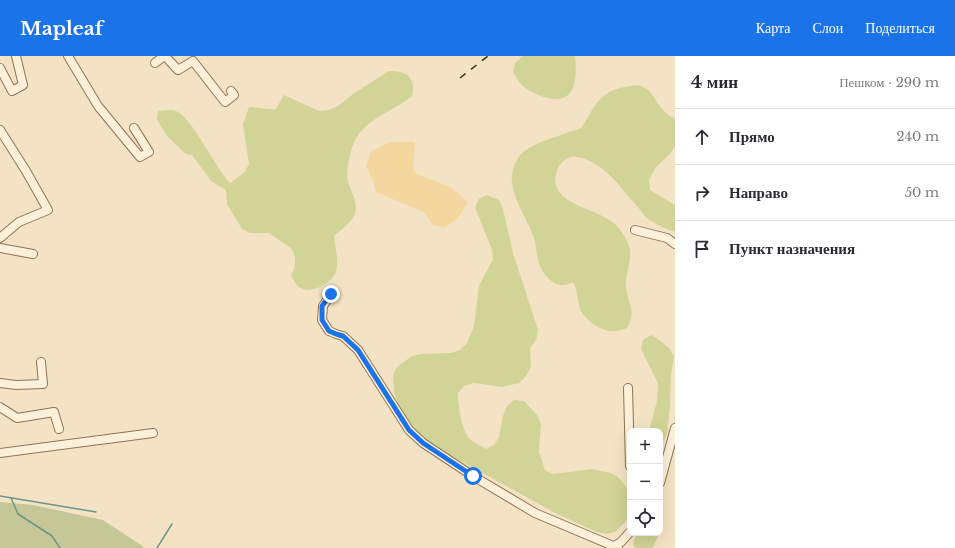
<!DOCTYPE html>
<html lang="ru">
<head>
<meta charset="utf-8">
<style>
  body { margin:0; font-family:"Libre Baskerville",serif; background:#f2f2f3; color:#2b2b33 }
  .controls { position:absolute; right:12px; bottom:12px; display:grid; overflow:hidden; border-radius:8px; box-shadow:0 4px 16px #0002 }
  .controls button { width:36px; height:36px; display:grid; place-items:center; padding:0; border:0; border-bottom:1px solid #e1e1e2; background:#fff; color:#2b2b33; font:20px sans-serif }
  .stop { position:absolute; width:12px; height:12px; margin:-9px; border:3px solid #1a73e8; border-radius:50%; background:#fff }
  .stop.end { background:#1a73e8; border-color:#fff; box-shadow:0 1px 4px #0008 }
  .list { margin:0; padding:0; list-style:none }
  h2 { display:flex; justify-content:space-between; align-items:center; height:52px; margin:0; padding:0 16px; font-size:17px }
  h2 small { font-size:13px; font-weight:400; color:#7c7c81 }
  .list li { display:grid; grid-template-columns:26px 1fr auto; gap:12px; align-items:center; box-sizing:border-box; height:56px; padding:0 16px; border-top:1px solid #e1e1e2 }
  .list b { display:block; font-size:15px; white-space:nowrap }
  .list em { font-size:13px; font-style:normal; color:#7c7c81 }
  .icon { flex:none; width:22px; height:22px; fill:none; stroke:currentColor; stroke-width:2; stroke-linecap:round; stroke-linejoin:round }
  .map { position:relative; flex:none; width:675px; height:492px; overflow:hidden }
  header { display:flex; align-items:center; gap:24px; box-sizing:border-box; height:56px; padding:0 20px; background:#1a73e8; color:#fff }
  header strong { font-size:19px }
  nav { display:flex; gap:22px; margin-inline-start:auto; font-size:14px }
  main { display:flex }
  aside { flex:1; background:#fff }
  .map>svg:first-child { display:block }
</style>
</head>
<body>
<header>
<strong>Mapleaf</strong>
<nav><a>Карта</a><a>Слои</a><a>Поделиться</a></nav>
</header>
<main>
<div class="map">
<svg width="675" height="492" viewBox="0 0 675 492">
  <rect width="100%" height="100%" fill="#f4e2c4"/>
  <g fill="#d1d496">
    <path d="M523 0H575C576 11 578 31 568 39 556 49 534 38 524 31 519 27 516 21 513 15L515 7Z"/>
    <path d="M389 15C407 15 416 21 412 40 395 54 371 61 358 79 351 89 345 115 348 126 351 136 359 147 355 158 353 165 340 175 334 180 335 191 340 208 335 218 331 227 313 237 303 233 296 231 294 224 291 219L295 211V202L292 193 269 177H250L242 173 227 148 226 134 211 125 192 99 186 98 167 80 157 64 158 55C163 55 171 53 176 55 191 60 216 113 230 127L245 116 249 108 243 68 249 51C258 51 267 54 276 53L284 39 319 55 329 54 338 50 353 38Z"/>
    <path d="M638 29C641 30 644 31 647 33 656 41 662 59 675 62V90L670 98 656 111 649 124 650 134 675 149V176C667 174 655 168 648 163 643 159 640 153 636 149 621 132 607 111 585 103 578 101 571 99 565 104 560 107 557 112 556 119 549 149 600 152 616 169 620 173 625 181 628 187 634 202 625 216 626 231 628 249 637 253 627 272 621 274 615 276 609 275 598 273 584 263 580 253 577 243 578 236 573 226 570 227 567 229 564 229 551 230 540 215 538 203 536 196 536 189 534 182 526 157 500 129 518 102 527 88 554 82 569 76 573 75 578 74 581 72 585 67 589 59 592 54 605 34 616 32 638 29Z"/>
    <path d="M487 139 499 144 503 153 513 197 538 274 536 284 530 292 531 311 526 320 519 327 502 331 474 327 464 330 458 337C458 349 461 374 470 383 474 387 481 390 486 393L494 389 499 381 503 360 507 350 514 344 524 345 537 359 541 368 539 396 545 414 553 418 592 413 611 417 619 422 630 436V460L628 463 615 476 606 478 597 476 555 457 448 398 425 384 405 363 394 337 393 319 397 311 412 300 421 298 451 297 460 294 467 287 474 270 479 230 493 203 492 194 475 151 479 143Z"/>
    <polygon points="651,279 659,284 670,293 674,301 671,319 670,348 667,377 660,394 660,375 649,375 657,345 658,327 641,293 643,284"/>
    <polygon points="636,477 659,477 659,478 653,492 635,492 633,488"/>
  </g>
  <polygon fill="#f3d79e" points="389,86 415,86 413,113 417,118 450,131 468,146 457,163 444,172 433,169 424,156 376,136 374,127 366,110 371,96"/>
  <polygon fill="#c5c896" points="0,446 33,449 103,464 141,489 144,492 0,492"/>
  <g fill="none" stroke-linecap="round" stroke-linejoin="round">
    <g stroke="#6c9689" stroke-width="1.5">
      <polyline points="0,440 96,456"/>
      <polyline points="11,442 18,458 52,480 60,492"/>
      <polyline points="157,492 172,468"/>
    </g>
    <g stroke="#917357" stroke-width="10">
      <g id="minor">
        <polyline points="68,0 98,50 140,101 149,96 134,72"/>
        <polyline points="165,0 178,14 193,5 225,46 234,39 231,35"/>
        <polyline points="155,7 164,0"/>
        <polyline points="0,12 12,35 23,29 16,0"/>
        <polyline points="0,74 26,115 48,154 19,166 0,182"/>
        <polyline points="635,174 667,182 675,188"/>
        <polyline points="0,192 33,198"/>
        <polyline points="331,238 323,250 322,264 329,275 336,278 343,280 358,294 409,374 423,387 473,420 535,457 618,492"/>
        <polyline points="0,327 16,329 43,328 41,306"/>
        <polyline points="628,332 630,410"/>
        <polyline points="0,351 17,362 54,356 59,373"/>
        <polyline points="0,397 153,377"/>
        <polyline points="660,427 675,372"/>
        <polyline points="611,492 621,486 630,476"/>
      </g>
    </g>
    <use href="#minor" stroke="#fdf0d9" stroke-width="8"/>
    <polyline stroke="#402c1d" stroke-width="1.5" stroke-dasharray="7 7" stroke-linecap="butt" points="460,22 488,0"/>
  </g>
  <g fill="none" stroke-linecap="round" stroke-linejoin="round">
    <polyline stroke="#1a73e8" stroke-width="5" points="331,238 322,250 322,264 329,275 336,278 343,280 358,294 409,374 423,387 473,420"/>
  </g>
</svg>
<div class="controls">
<button>+</button>
<button>−</button>
<button><svg class="icon" aria-label="locate" viewBox="0 0 24 24"><circle cx="12" cy="12" r="6"/><path d="M12 2v4M12 18v4M2 12h4M18 12h4"/></svg></button>
</div>
<div class="stop" style="left:473px;top:420px"></div>
<div class="stop end" style="left:331px;top:238px"></div>
</div>
<aside>
<h2>4 мин<small>Пешком · 290 m</small></h2>
<ul class="list">
<li><svg class="icon" aria-label="ahead" viewBox="0 0 24 24"><path d="M12 20V5M6 11l6-6 6 6"/></svg><div><b>Прямо</b></div><em>240 m</em></li>
<li><svg class="icon" aria-label="right" viewBox="0 0 24 24"><path d="M7 20v-9h11M14 6l5 5-5 5"/></svg><div><b>Направо</b></div><em>50 m</em></li>
<li><svg class="icon" aria-label="arrive" viewBox="0 0 24 24"><path d="M6 21V4h12l-3 4 3 4H6"/></svg><div><b>Пункт назначения</b></div></li>
</ul>
</aside>
</main>
</body>
</html>
